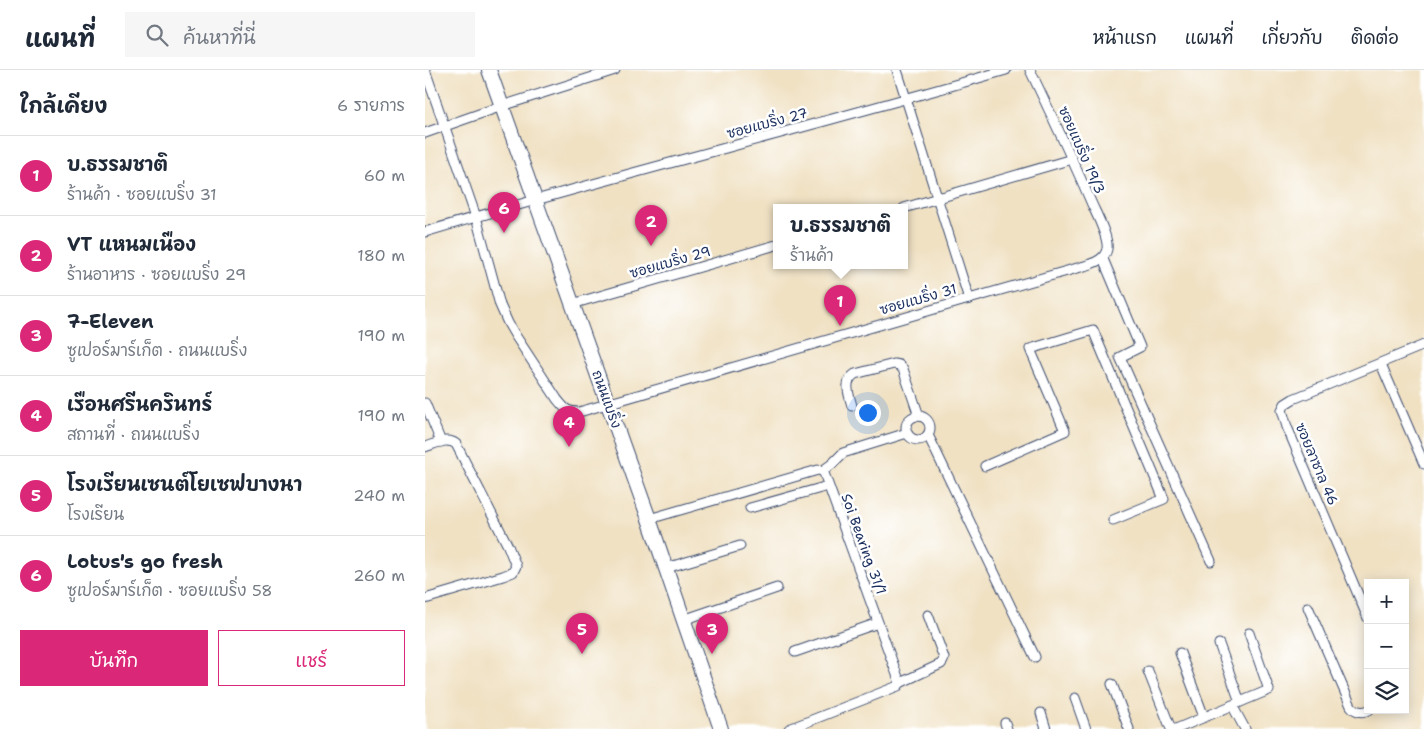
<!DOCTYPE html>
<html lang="th">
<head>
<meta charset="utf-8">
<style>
  body { margin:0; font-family:"Shantell Sans","Playpen Sans Thai",sans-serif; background:#f6f6f7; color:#1f2937 }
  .controls { position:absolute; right:15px; bottom:15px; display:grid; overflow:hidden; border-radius:0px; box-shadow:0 2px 12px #0003 }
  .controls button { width:45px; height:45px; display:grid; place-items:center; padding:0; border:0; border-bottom:1px solid #e0e1e3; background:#fff; color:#1f2937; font:25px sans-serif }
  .you { position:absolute; left:442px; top:342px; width:18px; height:18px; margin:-12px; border:4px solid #fff; border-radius:50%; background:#1a73e8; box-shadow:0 0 0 8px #1a73e833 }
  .badge { display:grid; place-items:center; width:32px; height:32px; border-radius:50%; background:#db2777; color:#fff; font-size:16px; font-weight:700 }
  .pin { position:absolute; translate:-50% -41px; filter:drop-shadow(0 1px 2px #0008) }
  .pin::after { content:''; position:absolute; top:26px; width:18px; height:15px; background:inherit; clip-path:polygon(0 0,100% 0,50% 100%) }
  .popup { position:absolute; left:348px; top:134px; width:135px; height:65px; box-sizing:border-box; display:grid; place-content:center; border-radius:0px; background:#fff; filter:drop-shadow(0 1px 4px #0005); font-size:16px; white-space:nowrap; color:#747a83 }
  .popup b { font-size:19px; color:#1f2937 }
  .popup::after { content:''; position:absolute; left:50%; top:100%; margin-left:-10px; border:10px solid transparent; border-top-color:#fff }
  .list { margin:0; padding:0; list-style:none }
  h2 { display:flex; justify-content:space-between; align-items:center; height:65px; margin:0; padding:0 20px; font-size:21px }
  h2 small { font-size:16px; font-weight:400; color:#747a83 }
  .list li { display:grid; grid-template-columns:32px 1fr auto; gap:15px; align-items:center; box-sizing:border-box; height:80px; padding:0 20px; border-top:1px solid #e0e1e3 }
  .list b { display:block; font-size:19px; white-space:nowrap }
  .list p { margin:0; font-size:16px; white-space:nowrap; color:#747a83 }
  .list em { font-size:16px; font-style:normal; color:#747a83 }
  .actions { display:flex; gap:10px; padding:15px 20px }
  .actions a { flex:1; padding:11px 0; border:1px solid #db2777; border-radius:0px; text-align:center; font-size:18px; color:#db2777 }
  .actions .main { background:#db2777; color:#fff }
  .icon { flex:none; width:28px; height:28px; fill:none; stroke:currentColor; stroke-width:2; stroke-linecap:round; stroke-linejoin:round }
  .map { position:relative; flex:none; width:999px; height:659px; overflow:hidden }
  header { display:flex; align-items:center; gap:30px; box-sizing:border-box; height:70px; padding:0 25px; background:#fff; border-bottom:1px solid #e0e1e3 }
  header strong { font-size:24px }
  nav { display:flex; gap:28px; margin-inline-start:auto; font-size:18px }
  .search { width:350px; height:45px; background:#f6f6f7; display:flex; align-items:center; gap:12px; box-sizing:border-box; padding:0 18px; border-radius:0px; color:#747a83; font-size:19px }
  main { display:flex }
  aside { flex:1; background:#fff }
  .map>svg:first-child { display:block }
</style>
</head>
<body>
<header>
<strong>แผนที่</strong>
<div class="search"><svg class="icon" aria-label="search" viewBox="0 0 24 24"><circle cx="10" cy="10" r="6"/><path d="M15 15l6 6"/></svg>ค้นหาที่นี่</div>
<nav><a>หน้าแรก</a><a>แผนที่</a><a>เกี่ยวกับ</a><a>ติดต่อ</a></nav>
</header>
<main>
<aside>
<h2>ใกล้เคียง<small>6 รายการ</small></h2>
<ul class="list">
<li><span class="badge">1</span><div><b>บ.ธรรมชาติ</b><p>ร้านค้า · ซอยแบริ่ง 31</p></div><em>60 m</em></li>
<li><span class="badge">2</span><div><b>VT แหนมเนือง</b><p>ร้านอาหาร · ซอยแบริ่ง 29</p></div><em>180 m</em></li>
<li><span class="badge">3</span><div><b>7-Eleven</b><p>ซูเปอร์มาร์เก็ต · ถนนแบริ่ง</p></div><em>190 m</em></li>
<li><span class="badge">4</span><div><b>เรือนศรีนครินทร์</b><p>สถานที่ · ถนนแบริ่ง</p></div><em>190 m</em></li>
<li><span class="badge">5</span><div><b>โรงเรียนเซนต์โยเซฟบางนา</b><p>โรงเรียน</p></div><em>240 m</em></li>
<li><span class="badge">6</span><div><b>Lotus's go fresh</b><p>ซูเปอร์มาร์เก็ต · ซอยแบริ่ง 58</p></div><em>260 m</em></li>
</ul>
<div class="actions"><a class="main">บันทึก</a><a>แชร์</a></div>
</aside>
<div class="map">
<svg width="999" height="659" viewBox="0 0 999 659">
  <rect width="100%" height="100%" fill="#fff"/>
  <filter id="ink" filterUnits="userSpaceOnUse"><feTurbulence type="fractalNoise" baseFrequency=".02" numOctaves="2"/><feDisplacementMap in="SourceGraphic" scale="10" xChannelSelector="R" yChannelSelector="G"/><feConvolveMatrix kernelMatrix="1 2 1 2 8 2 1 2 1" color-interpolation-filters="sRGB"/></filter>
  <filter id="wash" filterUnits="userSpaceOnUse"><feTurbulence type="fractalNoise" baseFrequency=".0096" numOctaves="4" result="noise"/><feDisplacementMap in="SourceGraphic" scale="20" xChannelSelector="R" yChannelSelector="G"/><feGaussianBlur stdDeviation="1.12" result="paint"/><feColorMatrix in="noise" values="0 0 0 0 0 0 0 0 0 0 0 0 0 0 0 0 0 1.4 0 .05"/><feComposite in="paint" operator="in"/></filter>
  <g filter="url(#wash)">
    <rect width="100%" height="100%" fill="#f0e1c3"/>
  </g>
  <g filter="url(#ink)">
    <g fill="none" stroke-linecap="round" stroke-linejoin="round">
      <g stroke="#3b4a6d" stroke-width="11">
        <g id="minor">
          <path d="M0 0 51 147 75 235 83 253 90 265 132 329C140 339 142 342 154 342L544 229 663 195C671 192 680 189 682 179 684 167 671 144 666 132 647 88 626 44 605 0"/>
          <polyline points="472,0 544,229"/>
          <polyline points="0,63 77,36 190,0"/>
          <polyline points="479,138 647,89"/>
          <path d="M0 162C193 104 388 57 581 0"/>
          <polyline points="678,189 715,277 695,287 786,491"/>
          <polyline points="147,234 351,175"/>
          <polyline points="956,294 999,394"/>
          <polyline points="0,333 16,372"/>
          <path d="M427 336C424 324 418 312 430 304L469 294 474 295 478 299 494 346"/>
          <circle cx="493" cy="358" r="12"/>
          <polyline points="503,365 610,587"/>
          <path d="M0 377C10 374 22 367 31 374L83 476 91 496 88 502 78 506 0 529"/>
          <polyline points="560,396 640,361 605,279 668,260 739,429 688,450"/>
          <polyline points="397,401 407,394 418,383 482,363"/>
          <polyline points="325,438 403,416"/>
          <polyline points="224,449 393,400 397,401 399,403 475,613 473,616 364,659"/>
          <polyline points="241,498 315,476"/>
          <path d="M883 537 926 636C931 642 937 643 944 640"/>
          <polyline points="943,548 862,357 857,340 860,334 868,329 999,275"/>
          <polyline points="258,550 352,518"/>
          <polyline points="794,574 815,632"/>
          <polyline points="370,582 453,553"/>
          <polyline points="755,583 779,647"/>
          <polyline points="723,601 746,659"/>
          <polyline points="475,613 516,594 518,591 519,588 503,545"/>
          <polyline points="687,614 704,659"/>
          <polyline points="650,628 661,659"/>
          <polyline points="807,635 820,659"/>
          <polyline points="616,643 621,659"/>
          <polyline points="580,653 582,659"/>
          <polyline points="751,659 844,620 824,563"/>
        </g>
      </g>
      <g stroke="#3b4a6d" stroke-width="16">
        <polyline id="secondary" points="64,0 224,449 296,659"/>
      </g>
      <use href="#minor" stroke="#fff" stroke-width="9"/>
      <use href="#secondary" stroke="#fff" stroke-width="14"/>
    </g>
  </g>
  <g text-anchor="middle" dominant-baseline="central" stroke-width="5" stroke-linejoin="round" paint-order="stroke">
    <g font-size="14" fill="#1b2f5e" stroke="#fff">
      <text transform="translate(342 53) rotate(-15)">ซอยแบริ่ง 27</text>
      <text transform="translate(657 80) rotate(66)">ซอยแบริ่ง 19/3</text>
      <text transform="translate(245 192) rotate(-16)">ซอยแบริ่ง 29</text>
      <text transform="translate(493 229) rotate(-16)">ซอยแบริ่ง 31</text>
      <text transform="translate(182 329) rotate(70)">ถนนแบริ่ง</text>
      <text transform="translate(892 394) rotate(67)">ซอยลาซาล 46</text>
      <text transform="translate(439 474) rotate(70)">Soi Bearing 31/1</text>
    </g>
  </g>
</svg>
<div class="controls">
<button>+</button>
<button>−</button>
<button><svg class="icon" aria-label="layers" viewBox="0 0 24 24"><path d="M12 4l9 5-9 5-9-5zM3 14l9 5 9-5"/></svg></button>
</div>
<div class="you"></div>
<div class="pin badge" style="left:415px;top:256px">1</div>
<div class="popup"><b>บ.ธรรมชาติ</b>ร้านค้า</div>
<div class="pin badge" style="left:226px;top:176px">2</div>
<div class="pin badge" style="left:287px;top:584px">3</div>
<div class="pin badge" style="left:144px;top:377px">4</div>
<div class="pin badge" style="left:157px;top:584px">5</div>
<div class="pin badge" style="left:79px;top:163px">6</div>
</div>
</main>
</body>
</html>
